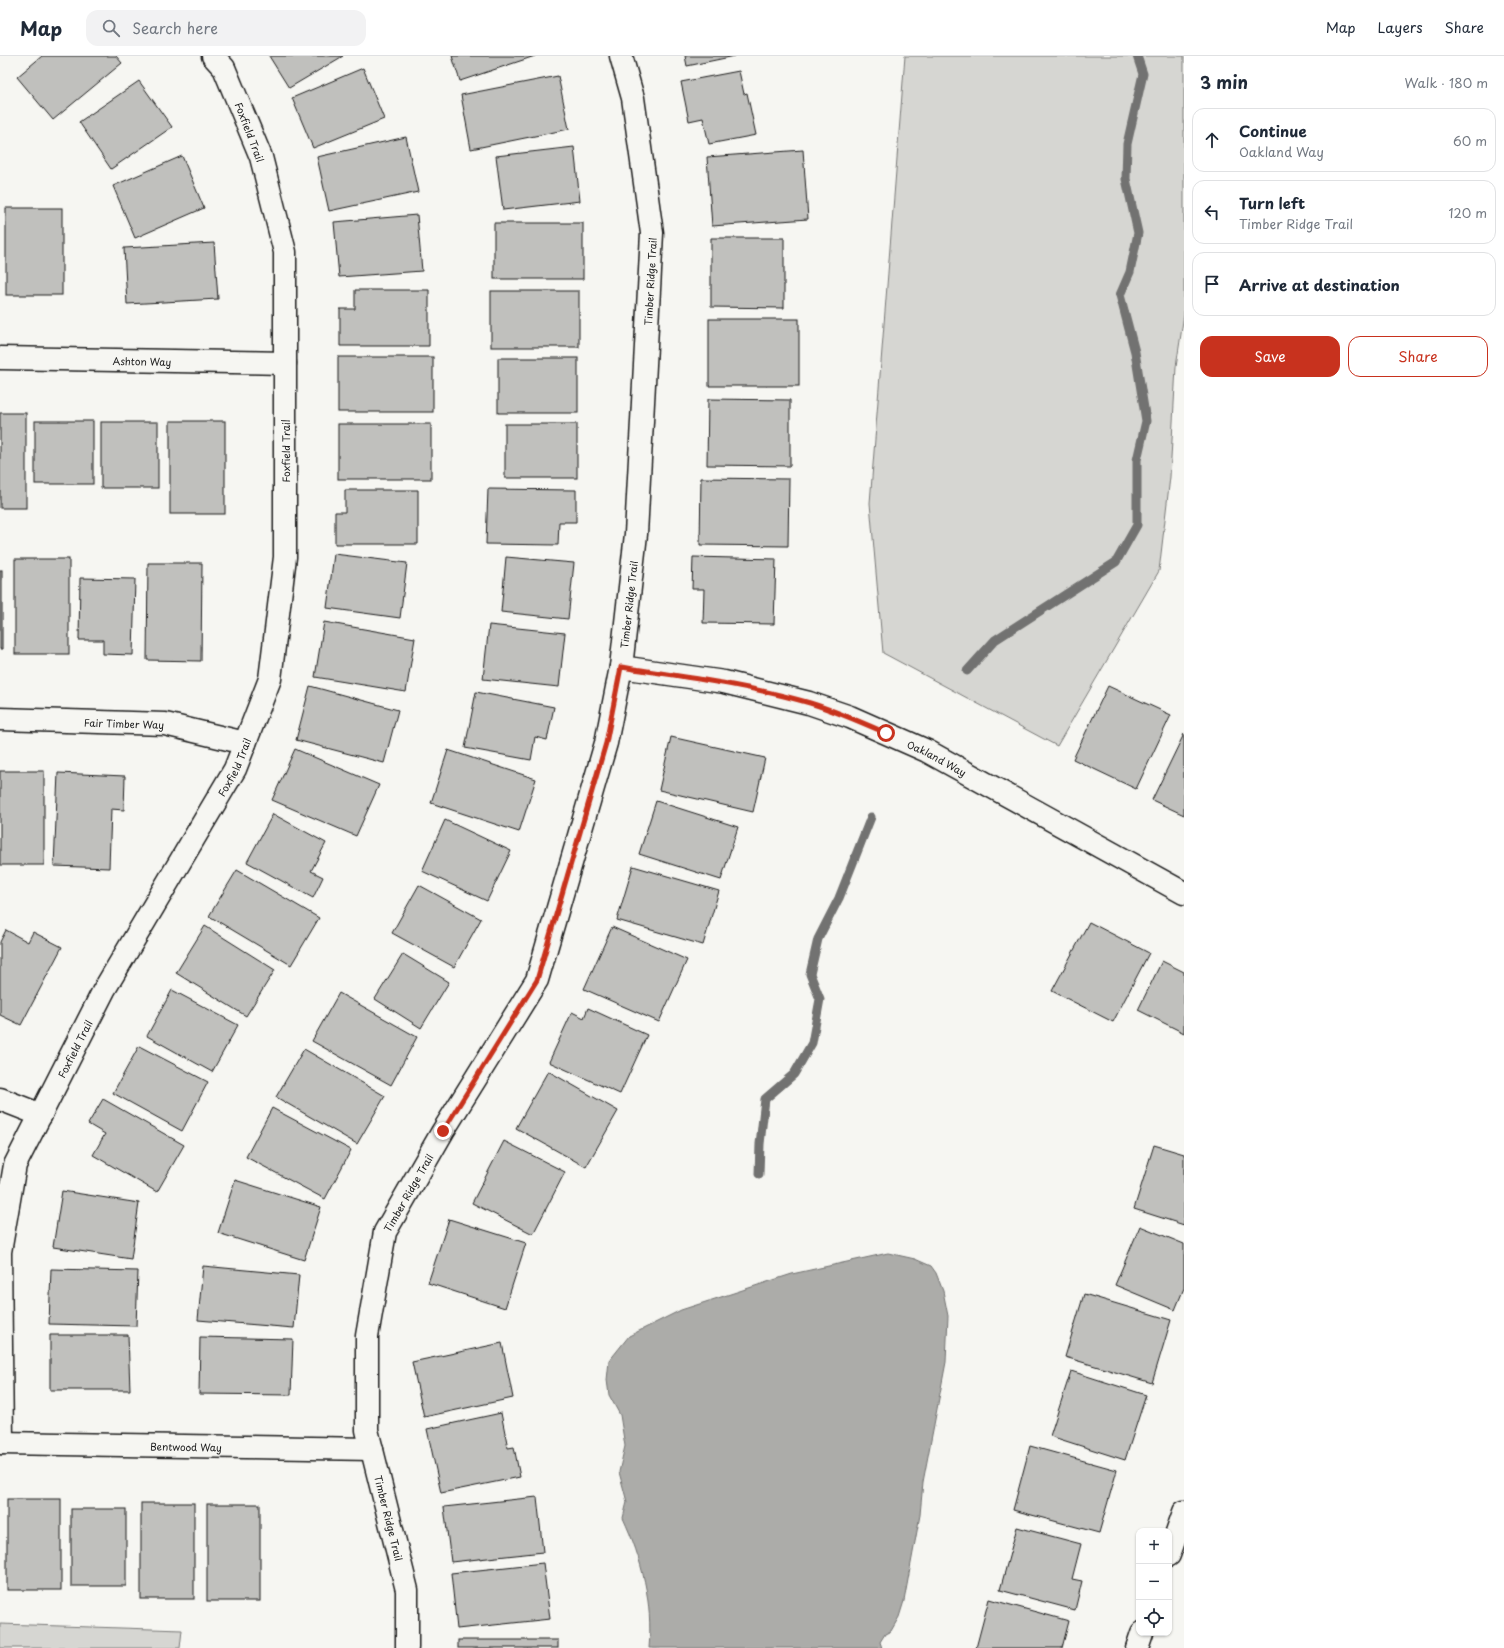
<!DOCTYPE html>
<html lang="en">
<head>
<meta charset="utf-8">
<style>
  body { margin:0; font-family:"Playpen Sans",sans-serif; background:#f2f2f3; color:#1f2937 }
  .controls { position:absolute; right:12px; bottom:12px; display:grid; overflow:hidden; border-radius:8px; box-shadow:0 1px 3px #0004 }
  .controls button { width:36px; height:36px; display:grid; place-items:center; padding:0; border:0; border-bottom:1px solid #e0e1e3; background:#fff; color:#1f2937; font:20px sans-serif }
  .stop { position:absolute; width:12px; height:12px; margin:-9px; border:3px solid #c8321e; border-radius:50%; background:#fff }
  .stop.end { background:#c8321e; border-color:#fff; box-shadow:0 1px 4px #0008 }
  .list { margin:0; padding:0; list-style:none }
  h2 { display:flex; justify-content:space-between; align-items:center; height:52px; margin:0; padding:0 16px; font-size:17px }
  h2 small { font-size:13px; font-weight:400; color:#747a83 }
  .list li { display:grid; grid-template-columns:26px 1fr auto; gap:12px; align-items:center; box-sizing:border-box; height:64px; margin:0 8px 8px; padding:0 8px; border:1px solid #e0e1e3; border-radius:12px }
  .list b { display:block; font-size:15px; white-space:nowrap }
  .list p { margin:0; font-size:13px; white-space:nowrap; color:#747a83 }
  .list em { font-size:13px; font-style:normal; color:#747a83 }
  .actions { display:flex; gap:8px; padding:12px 16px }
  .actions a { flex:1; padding:9px 0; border:1px solid #c8321e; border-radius:12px; text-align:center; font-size:14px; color:#c8321e }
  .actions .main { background:#c8321e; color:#fff }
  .icon { flex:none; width:22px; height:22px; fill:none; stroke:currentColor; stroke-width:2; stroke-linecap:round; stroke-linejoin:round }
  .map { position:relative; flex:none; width:1184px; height:1592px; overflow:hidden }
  header { display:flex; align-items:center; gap:24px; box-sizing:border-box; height:56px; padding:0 20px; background:#fff; border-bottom:1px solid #e0e1e3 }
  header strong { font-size:19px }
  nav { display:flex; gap:22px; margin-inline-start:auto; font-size:14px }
  .search { width:280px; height:36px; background:#f2f2f3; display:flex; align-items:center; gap:10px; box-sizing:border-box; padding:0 14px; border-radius:12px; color:#747a83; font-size:15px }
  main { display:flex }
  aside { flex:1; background:#fff }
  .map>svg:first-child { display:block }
</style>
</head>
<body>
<header>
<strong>Map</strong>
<div class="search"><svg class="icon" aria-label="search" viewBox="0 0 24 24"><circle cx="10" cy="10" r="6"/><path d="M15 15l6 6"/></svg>Search here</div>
<nav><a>Map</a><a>Layers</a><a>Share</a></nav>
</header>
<main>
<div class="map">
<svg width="1184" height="1592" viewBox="0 0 1184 1592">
  <rect width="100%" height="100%" fill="#f6f6f2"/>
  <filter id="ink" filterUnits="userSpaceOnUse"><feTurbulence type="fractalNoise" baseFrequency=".025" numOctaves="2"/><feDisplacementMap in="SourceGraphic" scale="8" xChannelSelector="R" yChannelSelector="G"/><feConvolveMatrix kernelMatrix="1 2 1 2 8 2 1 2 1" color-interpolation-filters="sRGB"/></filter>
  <g filter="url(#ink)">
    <g fill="#d6d6d2" stroke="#797977">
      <polygon points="905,0 1184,0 1184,258 1176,311 1170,421 1159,515 1057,690 883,597 870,447"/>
      <polygon points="0,1568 182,1574 180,1592 0,1592"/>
    </g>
    <path fill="#acaca9" stroke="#727271" d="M888 1197 915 1203 931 1210 936 1217 943 1235 948 1260 946 1306 923 1426 920 1459 904 1545 899 1561 891 1575 885 1578 880 1586 882 1592H649C653 1547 642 1503 623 1462L627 1446 619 1416 625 1390 620 1359 609 1339 607 1324 609 1305 629 1280 681 1254 792 1218Z"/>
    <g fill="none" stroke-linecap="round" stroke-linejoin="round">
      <g stroke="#727271" stroke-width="9">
        <polyline points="967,615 995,584 1116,506 1137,469 1137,404 1146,365 1135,296 1120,239 1130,216 1138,177 1126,123 1127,88 1143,18 1137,0"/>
        <polyline points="759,1118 760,1088 765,1043 794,1018 812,987 820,943 810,918 818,883 839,842 871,761"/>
      </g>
    </g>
    <g fill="#c0c0bd" stroke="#1c1c1c">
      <polygon points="42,0 116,0 122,7 53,64 17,21"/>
      <polygon points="269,0 343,0 289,32"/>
      <polygon points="452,0 535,0 460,25"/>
      <polygon points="685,0 735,0 687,10"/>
      <polygon points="363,12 384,63 313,92 292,42"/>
      <polygon points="739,15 744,38 747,37 756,79 709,88 703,62 689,65 681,26"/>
      <polygon points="558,20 569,73 471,93 461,39"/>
      <polygon points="139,25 172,71 111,113 79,66"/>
      <polygon points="406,81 418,136 329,155 317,101"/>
      <polygon points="574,91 580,145 503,154 496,100"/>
      <polygon points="803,94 808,163 712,170 707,101"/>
      <polygon points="182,100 204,152 135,182 113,130"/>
      <rect x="6" y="152" width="56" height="87"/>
      <polygon points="417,159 422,215 339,221 334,166"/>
      <rect x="494" y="167" width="89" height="56"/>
      <polygon points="711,182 784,182 784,252 711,251"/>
      <polygon points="214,187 218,243 127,248 124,192"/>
      <polygon points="355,234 429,234 429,290 340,290 340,253 355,253"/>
      <rect x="491" y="235" width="88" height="56"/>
      <rect x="709" y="263" width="90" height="67"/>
      <rect x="338" y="301" width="95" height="55"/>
      <rect x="498" y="302" width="80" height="55"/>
      <polygon points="708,343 790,344 790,410 707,409"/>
      <rect x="0" y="357" width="26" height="95"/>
      <rect x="35" y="365" width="58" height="63"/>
      <rect x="170" y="365" width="55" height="93"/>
      <rect x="101" y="366" width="57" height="66"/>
      <rect x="338" y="368" width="93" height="55"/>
      <rect x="505" y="368" width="72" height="54"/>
      <polygon points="701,422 789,423 788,490 700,489"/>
      <polygon points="488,433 576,434 576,466 559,466 558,489 486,488"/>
      <polygon points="345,434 418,434 418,488 335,488 335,456 345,456"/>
      <polygon points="334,498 407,507 400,562 327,552"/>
      <polygon points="506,501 574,507 568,563 501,556"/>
      <polygon points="693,501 776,503 774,568 703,567 704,533 692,533"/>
      <rect x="15" y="503" width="54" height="95"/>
      <polygon points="148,507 202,507 201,605 147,604"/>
      <rect x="0" y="514" width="2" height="79"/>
      <polygon points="80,522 135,523 133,599 103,598 103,584 79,584"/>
      <polygon points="324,566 415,582 406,636 315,621"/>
      <polygon points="489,569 565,577 559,631 483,623"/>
      <polygon points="310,630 398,654 384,707 296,684"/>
      <polygon points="1108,630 1171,659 1136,733 1073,703"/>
      <polygon points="476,636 554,651 547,684 535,681 531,704 465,692"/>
      <polygon points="1184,678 1184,759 1152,744"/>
      <polygon points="671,681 765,702 753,756 659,734"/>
      <polygon points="295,693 379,729 356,780 272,744"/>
      <polygon points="448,694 536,723 519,776 431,747"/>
      <rect x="0" y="715" width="44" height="94"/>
      <polygon points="58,717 125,720 124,754 111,753 109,812 54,810"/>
      <polygon points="656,745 738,771 721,824 639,798"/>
      <polygon points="273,758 326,787 311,815 323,821 313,842 247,806"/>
      <polygon points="445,764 511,795 487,845 422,815"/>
      <polygon points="633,810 719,835 703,889 617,864"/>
      <polygon points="237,814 319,862 291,909 209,860"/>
      <polygon points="419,829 481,863 454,911 392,877"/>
      <polygon points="1089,866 1149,897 1113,966 1052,935"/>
      <polygon points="205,870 275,914 246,960 176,917"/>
      <polygon points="612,871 687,904 659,966 584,933"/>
      <polygon points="6,874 28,886 33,876 62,891 21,969 0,959 0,886"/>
      <polygon points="403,898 449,926 421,972 375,943"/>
      <polygon points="1162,905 1184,916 1184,977 1138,954"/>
      <polygon points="172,934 238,969 212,1016 147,980"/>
      <polygon points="339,937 417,981 391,1029 312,985"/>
      <polygon points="588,952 647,979 620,1038 549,1006 572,956 584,962"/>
      <polygon points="139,990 208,1026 182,1075 113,1037"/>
      <polygon points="304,993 385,1040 357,1088 276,1041"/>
      <polygon points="548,1015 618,1055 586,1111 516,1072"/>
      <polygon points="103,1043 184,1089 157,1136 93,1099 105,1078 88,1068"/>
      <polygon points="272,1052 351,1094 325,1143 246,1101"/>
      <polygon points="504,1085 565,1116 533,1178 472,1147"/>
      <polygon points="1154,1089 1184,1098 1184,1169 1134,1153"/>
      <polygon points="235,1124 321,1151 304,1204 218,1177"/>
      <polygon points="62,1135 139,1147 131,1203 53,1191"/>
      <polygon points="449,1163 526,1187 505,1252 428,1227"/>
      <polygon points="1140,1170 1184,1188 1184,1232 1175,1254 1115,1229"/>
      <polygon points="203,1210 299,1219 294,1272 198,1264"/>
      <polygon points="51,1213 138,1215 136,1270 49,1268"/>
      <polygon points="1084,1238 1171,1264 1152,1327 1065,1301"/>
      <polygon points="50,1279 128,1279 130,1334 50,1334"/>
      <polygon points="200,1281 293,1283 291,1339 199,1338"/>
      <polygon points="502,1287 513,1342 424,1361 412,1306"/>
      <polygon points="1071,1315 1146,1339 1125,1404 1050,1380"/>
      <polygon points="501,1357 508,1392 514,1391 520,1421 441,1437 427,1373"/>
      <polygon points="1030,1390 1117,1414 1099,1477 1013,1454"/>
      <polygon points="537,1441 543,1496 451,1506 444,1451"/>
      <rect x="7" y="1443" width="54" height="91"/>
      <rect x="141" y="1447" width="53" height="96"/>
      <rect x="207" y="1448" width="53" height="97"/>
      <rect x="71" y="1453" width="55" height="77"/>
      <polygon points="1017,1471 1081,1488 1072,1523 1082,1525 1075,1554 1000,1534"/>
      <polygon points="543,1507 550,1563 457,1573 451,1517"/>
      <polygon points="989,1543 1069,1565 1062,1592 976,1592"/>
      <rect x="458" y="1584" width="100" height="8"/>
    </g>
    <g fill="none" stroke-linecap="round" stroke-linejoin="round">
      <g stroke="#1c1c1c" stroke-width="25">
        <g id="minor">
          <path id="s1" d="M0 302 285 307"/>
          <path id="s2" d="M621 611 724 626 809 647 850 661 927 695 1184 837"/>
          <path id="s3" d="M0 663 165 668 245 687"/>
          <polyline points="0,1043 41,1059"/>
          <path id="s4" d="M0 1387 372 1393"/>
          <path id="s5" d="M2 1387 0 1196 15 1109 104 934 235 713 270 623 285 501V196L261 101 224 12 213 0"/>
          <polyline points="1169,1499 1184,1456"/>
          <path id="s6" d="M407 1592V1534L367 1374V1280L385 1176 443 1075 537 924 606 687 621 611 636 478 652 177 633 42 621 0"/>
          <polyline points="1137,1592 1142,1577"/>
        </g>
      </g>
      <use href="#minor" stroke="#f6f6f2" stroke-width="22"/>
    </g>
  </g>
  <g fill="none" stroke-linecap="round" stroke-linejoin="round" filter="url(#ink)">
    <path stroke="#c8321e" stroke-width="5" d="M443 1075 537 924 606 687 621 611C685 621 748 629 810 647 836 655 861 666 886 677"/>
  </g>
  <g text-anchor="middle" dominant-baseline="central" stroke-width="3.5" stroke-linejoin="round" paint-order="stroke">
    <g font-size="10" fill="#1c1c1c" stroke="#f6f6f2">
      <text transform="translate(250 76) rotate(69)">Foxfield Trail</text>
      <text stroke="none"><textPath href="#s6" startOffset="1428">Timber Ridge Trail</textPath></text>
      <text stroke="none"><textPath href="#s1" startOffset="142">Ashton Way</textPath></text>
      <text transform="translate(285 395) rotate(-90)">Foxfield Trail</text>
      <text stroke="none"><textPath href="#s6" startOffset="1104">Timber Ridge Trail</textPath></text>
      <text stroke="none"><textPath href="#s3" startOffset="124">Fair Timber Way</textPath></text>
      <text stroke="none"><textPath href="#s2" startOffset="331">Oakland Way</textPath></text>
      <text stroke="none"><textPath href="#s5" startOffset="734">Foxfield Trail</textPath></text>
      <text stroke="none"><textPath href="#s5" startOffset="410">Foxfield Trail</textPath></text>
      <text stroke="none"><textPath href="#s6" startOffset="468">Timber Ridge Trail</textPath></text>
      <text stroke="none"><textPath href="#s4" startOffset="186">Bentwood Way</textPath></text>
      <text transform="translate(389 1462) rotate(76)">Timber Ridge Trail</text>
    </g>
  </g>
</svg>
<div class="controls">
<button>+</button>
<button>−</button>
<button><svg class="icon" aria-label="locate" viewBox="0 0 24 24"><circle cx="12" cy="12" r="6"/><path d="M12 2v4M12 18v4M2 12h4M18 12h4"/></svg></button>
</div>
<div class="stop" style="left:886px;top:677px"></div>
<div class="stop end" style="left:443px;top:1075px"></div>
</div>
<aside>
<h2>3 min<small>Walk · 180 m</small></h2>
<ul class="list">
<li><svg class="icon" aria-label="ahead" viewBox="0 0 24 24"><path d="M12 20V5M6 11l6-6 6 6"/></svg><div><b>Continue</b><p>Oakland Way</p></div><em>60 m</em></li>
<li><svg class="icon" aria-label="left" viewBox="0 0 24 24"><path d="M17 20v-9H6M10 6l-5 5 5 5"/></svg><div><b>Turn left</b><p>Timber Ridge Trail</p></div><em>120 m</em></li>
<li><svg class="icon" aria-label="arrive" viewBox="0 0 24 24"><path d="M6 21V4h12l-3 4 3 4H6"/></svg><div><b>Arrive at destination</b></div></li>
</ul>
<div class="actions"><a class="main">Save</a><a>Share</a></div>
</aside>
</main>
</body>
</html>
